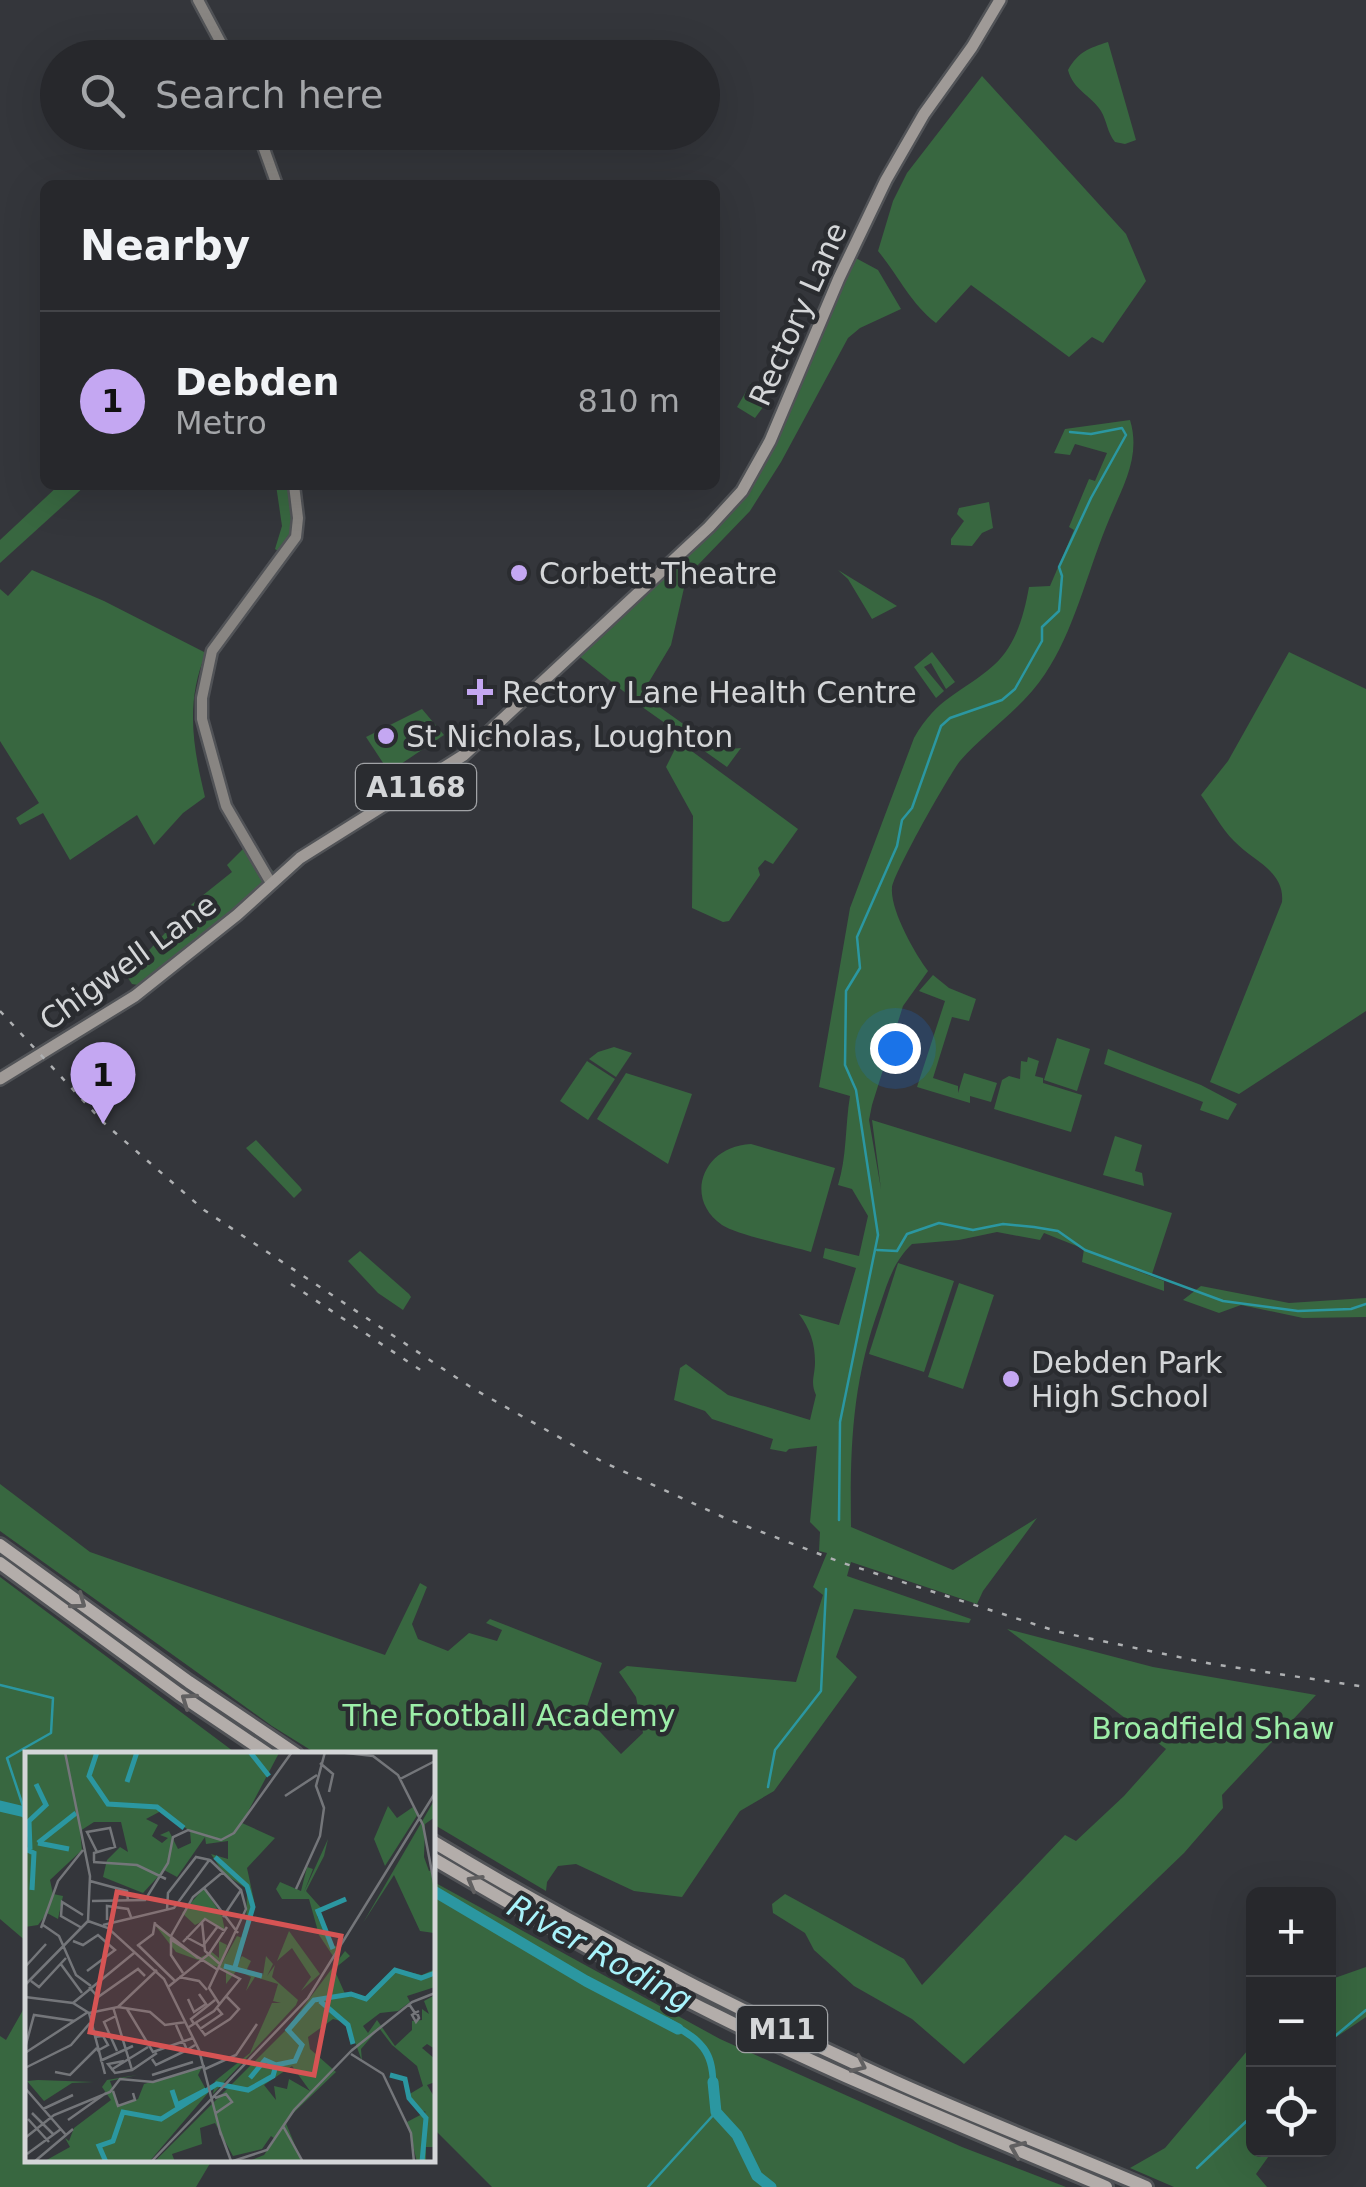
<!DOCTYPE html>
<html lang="en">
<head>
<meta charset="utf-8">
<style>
  body { margin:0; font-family:"DejaVu Sans",sans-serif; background:#333438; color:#f1f3f6 }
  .controls { position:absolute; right:30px; bottom:30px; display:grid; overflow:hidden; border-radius:15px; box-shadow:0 10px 40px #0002 }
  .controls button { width:90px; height:90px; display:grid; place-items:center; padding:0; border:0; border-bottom:2px solid #434448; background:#27282c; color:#f1f3f6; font:50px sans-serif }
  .you { position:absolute; left:895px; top:1048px; width:35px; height:35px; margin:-25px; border:8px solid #fff; border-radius:50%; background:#1a73e8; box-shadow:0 0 0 15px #1a73e833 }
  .badge { display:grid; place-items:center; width:65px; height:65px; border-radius:50%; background:#c4a7f2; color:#111; font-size:32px; font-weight:700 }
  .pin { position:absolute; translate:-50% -82px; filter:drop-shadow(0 2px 5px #0008) }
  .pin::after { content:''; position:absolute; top:52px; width:35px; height:30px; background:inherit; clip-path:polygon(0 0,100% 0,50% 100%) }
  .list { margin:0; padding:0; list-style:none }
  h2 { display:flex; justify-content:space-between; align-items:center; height:130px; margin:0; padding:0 40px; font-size:42px }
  h2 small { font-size:32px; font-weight:400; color:#a4a6a9 }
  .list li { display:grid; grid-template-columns:65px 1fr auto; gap:30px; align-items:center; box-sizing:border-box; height:180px; padding:0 40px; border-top:2px solid #434448 }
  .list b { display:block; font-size:38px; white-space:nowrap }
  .list p { margin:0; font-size:32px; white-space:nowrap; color:#a4a6a9 }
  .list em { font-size:32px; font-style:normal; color:#a4a6a9 }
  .icon { flex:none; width:55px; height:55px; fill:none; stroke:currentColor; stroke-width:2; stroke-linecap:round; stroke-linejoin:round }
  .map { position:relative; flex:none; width:1366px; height:2187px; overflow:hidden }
  .search { position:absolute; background:#27282c; box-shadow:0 10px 40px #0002; left:40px; top:40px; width:680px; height:110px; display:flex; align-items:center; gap:25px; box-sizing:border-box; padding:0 35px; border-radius:55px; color:#a4a6a9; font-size:38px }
  .panel { position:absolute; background:#27282c; box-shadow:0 10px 40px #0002; left:40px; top:180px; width:680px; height:310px; border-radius:15px }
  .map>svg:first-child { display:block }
</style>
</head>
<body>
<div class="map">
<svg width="1366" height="2187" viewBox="0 0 1366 2187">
  <rect width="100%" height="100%" fill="#34363b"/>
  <g fill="#386740">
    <path d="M1108 42 1136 140 1125 144 1115 142C1107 132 1107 121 1101 111 1091 95 1073 90 1068 70 1078 52 1089 48 1108 42Z"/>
    <path d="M982 76 1126 234 1146 281 1103 343 1092 337 1069 357 971 285 936 323C911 304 898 275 878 251L893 201 907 173Z"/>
    <polygon points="852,256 878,270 901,309 860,328 848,338 781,462 750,511 696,567 684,588 671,645 637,702 579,656 744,492"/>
    <polygon points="751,383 771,396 755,418 737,407"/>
    <path d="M1130 420C1142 459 1120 491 1106 527 1087 574 1073 633 1045 674 1023 708 986 731 960 761 949 775 893 874 892 888 890 910 915 954 928 971L903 1006 872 1105 869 1120 881 1189 872 1120 1172 1213 1152 1274 1127 1267 1164 1281V1291L1082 1262 1084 1249 1044 1233 1040 1240 997 1232 959 1240 912 1244C894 1261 888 1281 880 1305 852 1382 850 1446 851 1527L953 1570 1037 1518 983 1591 977 1604 851 1562 847 1576 971 1619 969 1623 854 1609 836 1657 857 1677 774 1791 740 1811 682 1897 634 1891 576 1864 558 1866 547 1882 546 1891 433 1824 432 1754H317L272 1726 0 1531V1484L90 1552 385 1655 420 1583 427 1587 412 1624 418 1639 448 1651 469 1633 497 1641 502 1630 486 1623 490 1619 602 1663 584 1715 621 1754 643 1733 636 1697 619 1672 627 1666 796 1682 823 1595 813 1587 827 1553 819 1551 820 1532 810 1522 817 1446 789 1449 786 1452 770 1449 773 1439 712 1419 705 1411 674 1400 680 1368 686 1364 728 1395 810 1420 816 1395C810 1382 815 1376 815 1362 815 1343 810 1329 799 1314L839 1325 856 1268 823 1258 825 1248 859 1256 868 1216 852 1189 838 1185C847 1157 845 1126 850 1096L819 1087 850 908 914 738C938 696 961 694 994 665 1016 645 1024 615 1029 587L1050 586 1074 530 1069 527 1089 479 1095 481 1107 453 1075 444 1070 455 1054 453 1065 429Z"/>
    <polygon points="59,485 86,485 0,563 0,540"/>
    <polygon points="276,485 288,485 294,525 281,553 275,549 282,526"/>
    <polygon points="989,502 993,528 982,533 972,546 951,545 951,539 964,521 957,514 959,508"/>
    <path d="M32 570 104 601 206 653C185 702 193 747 205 797L183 813 154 845 137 815 70 860 43 813 20 825 16 818 39 803 0 741V589L8 596Z"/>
    <polygon points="838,570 897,606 872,619 848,579"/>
    <polygon points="932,652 955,682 946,689 931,663 924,667 944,691 936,698 914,667"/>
    <path d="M1289 652 1366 689V1011L1239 1094 1210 1082 1282 902C1285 871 1253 861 1234 841 1221 828 1212 810 1201 795L1228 761Z"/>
    <polygon points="644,696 720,750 741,748 727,767 638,704"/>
    <polygon points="422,709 444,735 389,772 366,737"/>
    <polygon points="682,744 798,829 773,864 765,860 758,868 760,875 729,921 723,922 692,908 693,816 666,767 677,745"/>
    <polygon points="247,845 278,876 194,948 138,985 132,984 126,975 192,904 232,872 227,865"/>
    <polygon points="933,975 949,988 976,999 969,1021 952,1017 933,1078 958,1086 958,1093 964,1073 997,1083 991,1102 970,1096 970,1103 917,1087 945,1001 919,991"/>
    <polygon points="1057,1038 1090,1049 1077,1091 1044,1080"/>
    <polygon points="614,1047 632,1053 616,1077 589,1059 598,1052"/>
    <polygon points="1108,1049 1201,1085 1237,1104 1228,1120 1200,1110 1203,1102 1104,1064"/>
    <polygon points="1028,1057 1039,1061 1035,1076 1043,1078 1043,1083 1082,1095 1071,1132 994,1109 1002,1080 1009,1076 1020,1079 1021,1061 1027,1062"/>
    <polygon points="587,1061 615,1079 588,1120 560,1101"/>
    <polygon points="626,1073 692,1094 668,1164 597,1119"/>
    <polygon points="1115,1136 1142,1145 1135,1171 1142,1173 1144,1186 1103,1175"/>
    <polygon points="256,1140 300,1187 302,1190 294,1198 246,1148"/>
    <path d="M751 1144 835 1168 811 1252C791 1246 737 1235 722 1225 683 1198 703 1146 751 1144Z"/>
    <polygon points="360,1251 409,1294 411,1297 403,1310 378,1293 348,1261"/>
    <polygon points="898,1263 954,1281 924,1372 869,1354"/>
    <polygon points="959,1283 994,1295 963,1389 928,1377"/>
    <polygon points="1201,1286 1289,1303 1366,1298 1366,1317 1303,1318 1241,1305 1219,1313 1183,1300"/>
    <polygon points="0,1577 237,1754 28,1754 27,1942 0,1919"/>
    <polygon points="1007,1629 1153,1667 1316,1695 1222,1795 1223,1808 1184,1853 964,2064 912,2019 854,1986 814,1950 805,1933 773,1913 772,1904 785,1894 904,1959 922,1985 1065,1835 1076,1841 1124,1796 1166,1749"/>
    <polygon points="432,1881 720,2039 962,2147 1066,2187 492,2187 433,2128"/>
    <polygon points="1366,1967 1366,2017 1329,2042 1329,1980"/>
    <polygon points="27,2003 28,2160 212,2160 196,2187 0,2187 0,2036 6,2040"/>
    <polygon points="1253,2044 1254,2150 1273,2150 1256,2174 1267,2187 1174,2187 1130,2168 1165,2148"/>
  </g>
  <path fill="#2b97a1" d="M667 2017C704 2038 719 2048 716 2094L710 2092C711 2050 697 2042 663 2023Z"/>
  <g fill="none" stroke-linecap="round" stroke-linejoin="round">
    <g stroke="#2b97a1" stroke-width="2.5">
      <polyline points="877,1250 897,1251 907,1234 939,1223 973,1230 1003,1224 1034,1227 1058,1231 1085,1250 1223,1301 1298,1311 1351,1309 1366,1304"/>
      <polyline points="839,1520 840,1422 878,1235 856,1090 845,1065 846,991 860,968 857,937 897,846 902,820 912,808 941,726 950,718 1002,700 1015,689 1042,641 1042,627 1059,611 1062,576 1059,567 1091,498 1126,435 1122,428 1091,434 1070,432"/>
      <polyline points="0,1685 53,1698 51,1733 7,1758 25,1812"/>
      <polyline points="768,1787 775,1750 821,1691 826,1589"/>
      <polyline points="1328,2042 1366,2010"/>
      <polyline points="1197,2168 1254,2114"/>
      <polyline points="648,2187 716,2112"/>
    </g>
    <g stroke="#2b97a1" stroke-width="11">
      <polyline points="0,1806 25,1812 28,1815"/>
      <polyline points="432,1890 586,1981 678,2029"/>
      <polyline points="713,2082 716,2112 737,2135 757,2176 771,2187"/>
    </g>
    <g stroke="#515357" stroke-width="15">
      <g id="secondary">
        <polyline points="198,0 229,58"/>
        <polyline points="258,132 277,185"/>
        <polyline points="271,883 226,806 202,719 202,698 212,651 296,537 298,518 294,485"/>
      </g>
    </g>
    <g stroke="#515357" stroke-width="16">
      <polyline id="primary" points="0,1079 135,996 237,915 300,858 464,755 709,527 742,491 770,441 839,278 886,180 924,114 972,47 1000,0"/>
    </g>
    <g stroke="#515357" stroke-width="18">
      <g id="highway">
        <polyline points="0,1545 189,1682 296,1754"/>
        <polyline points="0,1563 179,1694 268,1754"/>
        <path d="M432 1841C572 1925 717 2000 865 2068 957 2111 1052 2147 1146 2187"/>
        <path d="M432 1858C526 1913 620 1968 718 2016 844 2079 976 2132 1106 2187"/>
      </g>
    </g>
    <use href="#secondary" stroke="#888582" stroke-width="10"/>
    <use href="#primary" stroke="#9f9a97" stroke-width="11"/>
    <use href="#highway" stroke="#b3adaa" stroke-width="12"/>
    <g stroke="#aeb0b2" stroke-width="2.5" stroke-dasharray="5 10" stroke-linecap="butt">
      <polyline points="0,1011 104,1123 204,1210 472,1388 603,1462 725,1518 843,1563 1059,1632 1212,1664 1366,1687"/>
      <polyline points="291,1284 428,1375"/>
    </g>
  </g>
  <defs><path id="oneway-chevron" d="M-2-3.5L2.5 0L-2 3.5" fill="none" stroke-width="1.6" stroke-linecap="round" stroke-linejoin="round" transform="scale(2.5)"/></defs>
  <g stroke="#616061">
    <use href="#oneway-chevron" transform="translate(79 1602) rotate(36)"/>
    <use href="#oneway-chevron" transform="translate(188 1700) rotate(-145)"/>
    <use href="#oneway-chevron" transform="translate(474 1882) rotate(-150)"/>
    <use href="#oneway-chevron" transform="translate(859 2065) rotate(25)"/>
    <use href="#oneway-chevron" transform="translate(1017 2149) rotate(-157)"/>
  </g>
  <g fill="#c4a7f2" stroke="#2a2c30" stroke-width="4">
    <circle cx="519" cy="573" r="10"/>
    <path d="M475 677h10v10h10v10h-10v10h-10v-10h-10v-10h10z"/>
    <circle cx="386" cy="736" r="10"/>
    <circle cx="1011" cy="1379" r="10"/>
  </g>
  <g text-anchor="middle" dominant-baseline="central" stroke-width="9" stroke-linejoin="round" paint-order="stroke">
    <g fill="#2a2c30" stroke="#a1a3a6" stroke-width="2.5">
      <rect x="356" y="764" width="120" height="46" rx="8"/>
      <rect x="737" y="2006" width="90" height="46" rx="8"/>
    </g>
    <g font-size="28" font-weight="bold" fill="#d4d6d8">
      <text x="416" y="787">A1168</text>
      <text x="782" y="2029">M11</text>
    </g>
    <g font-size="30" fill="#d4d6d8" stroke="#2a2c30">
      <text transform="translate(798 314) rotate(-66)">Rectory Lane</text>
      <text transform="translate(128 962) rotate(-36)">Chigwell Lane</text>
    </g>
    <g font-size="30" fill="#d4d6d8" stroke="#2a2c30" text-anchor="start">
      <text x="539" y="573">Corbett Theatre</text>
      <text x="502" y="692">Rectory Lane Health Centre</text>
      <text x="406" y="736">St Nicholas, Loughton</text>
      <text x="1031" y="1362">Debden Park<tspan x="1031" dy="34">High School</tspan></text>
    </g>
    <g font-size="30" fill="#9ceea8" stroke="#2a2c30">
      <text x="509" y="1715">The Football Academy</text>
      <text x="1213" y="1728">Broadfield Shaw</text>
    </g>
    <g font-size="32" font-style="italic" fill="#a8f3fb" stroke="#2a2c30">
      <text transform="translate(600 1953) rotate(29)">River Roding</text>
    </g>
  </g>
  <g transform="translate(25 1752)">
    <rect width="410" height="410" fill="#34363b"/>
    <path d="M0 0 254 1 217 71 250 86 266 104 250 86 222 116 230 153 221 185 222 137 198 121 186 102 203 107V89L181 92 180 85 152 125 139 118 118 141 78 125 82 108 95 95 103 100 96 70H69L55 79 57 98 25 128 28 142 38 144 33 167 22 161 13 173 0 175ZM136 59 165 79 166 91 153 97 144 79 135 83 143 86 137 91 127 84 133 73 121 67ZM410 47V65L400 72 399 105 404 119 410 117 409 181 395 179 369 123 338 171ZM363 54 372 66 388 55 393 62 360 114 349 87ZM303 87 299 104 281 139 297 157 292 164 304 192 313 195 308 204 294 183 284 147H257L251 137 255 130 276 139 282 115 288 117 279 140ZM179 136 197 164 200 179 182 167 170 173 157 161ZM130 173 174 206 187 200 194 206V189L202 193 196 213 212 184 220 187 211 213 217 204 226 209 221 219 238 223 241 204 248 212 242 224 250 213 247 225 273 248 271 253 188 342 190 329 225 301 247 251H256L248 249 253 232 230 225 221 239 226 225 212 218 201 232V218L151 200ZM264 179 295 222 276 239 286 225 267 196 252 209ZM320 199 325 204 309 217 321 244H341L371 217 397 223 410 217V235L382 244 385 250 373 259 355 261 338 274 343 281 352 268 370 294 387 278V269L397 268V257L404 262 399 249 410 243V297L402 292 397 296 410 307V330L402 333 410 346V395H401V410H392L382 370 401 360 390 356 383 343 398 334 392 314 367 293 354 276 336 297 337 309 323 271 308 267 283 285 285 297 311 320 260 369 277 410H222L239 403 250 387 246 384 237 397 208 404 190 371 175 376 177 392 147 402 150 410H129L261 278ZM267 314 285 339 264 327 262 337 249 334 251 348 239 333ZM177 315 173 323 183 341 124 410H18L45 395 40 386 44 389 49 376 86 348 77 335 82 328 112 323 85 329 94 354 113 347 119 332ZM2 329 13 328 69 330 47 331 19 349Z" fill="#386740" fill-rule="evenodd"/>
    <path fill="none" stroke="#2b97a1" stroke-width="5" d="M72 0 64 24 83 52 132 55 159 76M225 0 244 24M102 30 112 0M13 91 51 61M13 91 44 97M0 97 9 101 7 138M5 97 4 69 21 53 11 32M190 105 222 134 228 155 210 215M308 197 293 159 321 147M199 214 237 224M295 249 323 273 328 292M365 323 380 327 384 346 401 366 397 410M225 326 240 308 251 313M147 338 152 353 181 338M81 410 74 394 88 389 98 360 136 367 192 332 223 338 248 324 251 313 270 309 277 293 263 278 289 248 326 242 341 247 370 218 396 226 410 221"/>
    <path fill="none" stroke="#74767a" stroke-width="2.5" d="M40 0 65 124 63 169M313 0 348 4 373 23 398 73 410 136M295 11 308 22 304 40M375 27 410 9M260 44 292 23M185 108 216 138 221 157 184 236 195 253M69 109V101L90 95 85 76 62 80 72 100M68 110 112 113 141 127M65 129 102 139 103 149M179 136 213 181M271 137 295 84 299 56 291 34 300 0M67 149 120 148 143 111 148 85 163 78 196 88 209 81 267 0M142 158 143 141 171 105 185 108M198 165 216 138M82 168V154L103 157 106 165M63 169 83 176 139 227 174 298 196 383M177 170 180 199 196 213M130 172 173 206M18 173 34 184 51 223 66 234M78 173 149 156 185 107M16 176 33 129 58 98M57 176 36 164 37 150 58 163M161 185 178 194 193 174M145 187 193 218M48 189 58 193 73 183 90 198 62 219M158 190 180 167 200 179M112 194 128 182 130 170M114 194 150 229M35 211 57 241M0 215 21 192M158 221 146 203V184L168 145 198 120M154 225 174 229 182 238M6 229 14 235 41 206M0 233 63 169M64 235 73 245 113 217 120 224M143 235 184 202 202 175M0 245 48 251 64 261M163 247 169 260 181 252 174 242M48 251 109 201M384 252 390 261 393 263 394 266 391 270 387 263 390 261 394 259M88 255 107 318M93 255 132 218M102 257 128 300 168 286M64 261 93 255 125 260 140 273 161 270M64 261 80 322M91 264 79 270 92 299M171 271 180 283 205 267 214 257 202 245M169 272 166 267 190 248M151 273 162 298 170 293M164 275 189 259 215 227 194 216M175 277 197 262 192 256M69 285 78 284 83 293 72 299M0 296 9 263 50 269M326 299 387 250 410 241M0 301 63 260M326 302 358 322 386 381 389 410M127 307 131 313 162 298M75 309 108 294M99 309 83 312 90 321 107 318 132 301M0 316 46 293 65 271M180 317 211 303 232 272M86 318 123 295M30 320 45 323 72 296M127 323 168 310M0 336 41 383 48 377M88 339 93 354 110 348 108 341M190 346 201 342 207 350 191 361M18 357 48 343M7 361 29 383M3 367 24 390M43 368 81 341M258 374 278 410M195 379 206 409M0 386 29 363 85 340 95 327 128 330 180 314M2 402 36 377M9 410 41 383M126 410 283 246 410 41M205 410 242 398 269 358 328 297"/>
    <path fill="#d65454" fill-opacity="0.15" stroke="#d65454" stroke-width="5" d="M92 140 316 184 289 323 65 280Z"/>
    <rect width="410" height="410" fill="none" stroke="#d4d6d8" stroke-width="5"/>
  </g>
</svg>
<div class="controls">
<button>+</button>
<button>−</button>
<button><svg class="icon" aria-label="locate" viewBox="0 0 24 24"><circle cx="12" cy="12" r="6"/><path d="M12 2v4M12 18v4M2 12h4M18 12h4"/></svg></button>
</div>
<div class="you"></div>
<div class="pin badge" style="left:103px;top:1124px">1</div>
<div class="search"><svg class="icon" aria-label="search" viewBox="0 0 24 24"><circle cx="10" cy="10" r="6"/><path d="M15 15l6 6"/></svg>Search here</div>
<section class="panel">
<h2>Nearby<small></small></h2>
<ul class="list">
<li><span class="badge">1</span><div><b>Debden</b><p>Metro</p></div><em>810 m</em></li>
</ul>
</section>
</div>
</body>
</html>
